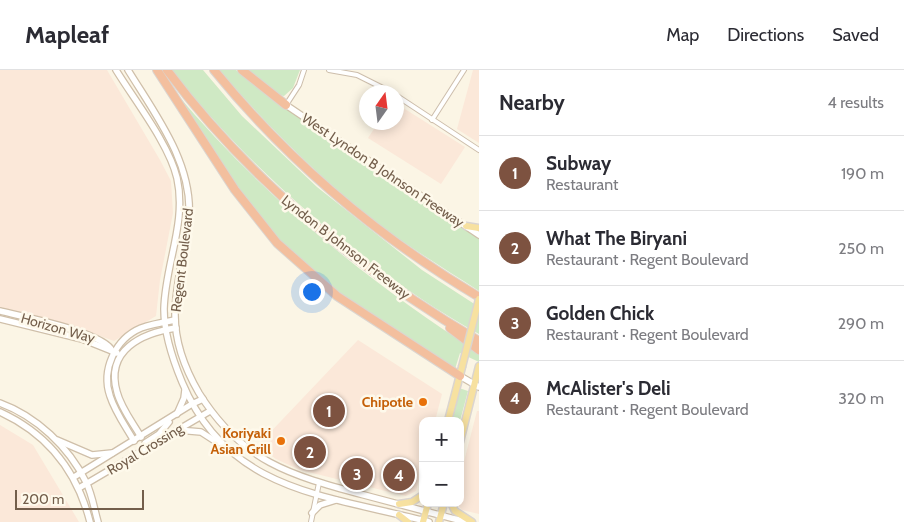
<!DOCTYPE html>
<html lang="en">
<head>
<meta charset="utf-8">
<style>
  body { margin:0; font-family:Cabin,sans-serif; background:#f2f2f3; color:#2b2b33 }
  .controls { position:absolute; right:15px; bottom:15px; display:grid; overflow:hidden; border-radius:10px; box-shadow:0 2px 12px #0003 }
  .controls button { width:45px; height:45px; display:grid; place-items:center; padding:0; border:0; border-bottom:1px solid #e1e1e2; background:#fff; color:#2b2b33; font:25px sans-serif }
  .compass { position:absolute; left:359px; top:15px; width:45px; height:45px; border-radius:50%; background:#fff; box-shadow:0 2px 12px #0003; rotate:14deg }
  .scale { position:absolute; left:15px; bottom:12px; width:129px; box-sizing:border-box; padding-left:5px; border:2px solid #735e4b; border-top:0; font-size:14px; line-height:18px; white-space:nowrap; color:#735e4b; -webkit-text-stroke:4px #fef9eb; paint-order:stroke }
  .you { position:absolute; left:311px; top:221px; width:18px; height:18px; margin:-12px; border:4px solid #fff; border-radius:50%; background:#1a73e8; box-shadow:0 0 0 8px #1a73e833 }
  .badge { display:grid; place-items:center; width:32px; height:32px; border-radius:50%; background:#7d5240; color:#fff; font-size:16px; font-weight:700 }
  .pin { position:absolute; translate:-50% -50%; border:2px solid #fff; box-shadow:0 1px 5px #0006 }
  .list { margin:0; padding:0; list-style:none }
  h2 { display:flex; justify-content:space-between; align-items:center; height:65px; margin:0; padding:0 20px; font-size:21px }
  h2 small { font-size:16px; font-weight:400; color:#7c7c81 }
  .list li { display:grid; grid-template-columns:32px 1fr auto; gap:15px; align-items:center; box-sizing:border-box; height:75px; padding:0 20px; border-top:1px solid #e1e1e2 }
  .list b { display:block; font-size:19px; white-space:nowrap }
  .list p { margin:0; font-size:16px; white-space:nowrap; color:#7c7c81 }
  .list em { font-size:16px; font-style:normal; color:#7c7c81 }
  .map { position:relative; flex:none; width:479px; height:452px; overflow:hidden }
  header { display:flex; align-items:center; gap:30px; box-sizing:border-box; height:70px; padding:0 25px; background:#fff; border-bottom:1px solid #e1e1e2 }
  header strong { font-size:24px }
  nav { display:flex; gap:28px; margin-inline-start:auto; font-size:18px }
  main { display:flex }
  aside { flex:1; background:#fff }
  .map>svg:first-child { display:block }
</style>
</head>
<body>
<header>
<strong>Mapleaf</strong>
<nav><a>Map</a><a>Directions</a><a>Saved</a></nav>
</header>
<main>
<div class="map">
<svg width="479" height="452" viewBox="0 0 479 452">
  <rect width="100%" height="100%" fill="#fbf5e5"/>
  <g fill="#fbe8d9">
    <polygon points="0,0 107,0 160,90 171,111 173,143 160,210 156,246 114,271 84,260 0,238"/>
    <polygon points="473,0 479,0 479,73 457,59"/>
    <polygon points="397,34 465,77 441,114 368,68 378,53 397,52"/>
    <polygon points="358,270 442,324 435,351 423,351 423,395 416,421 406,426 300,400 276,389 261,378 262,371"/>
    <polygon points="477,341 479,341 479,444 462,440 456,433 460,433 460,407"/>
    <polygon points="0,355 33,375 79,452 0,452"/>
  </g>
  <g fill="#cfe9c4">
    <path d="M172 0H203L242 46 317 117 422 200 479 237V264C369 203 249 100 172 0Z"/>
    <path d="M219 0H236L278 33 479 169V221C453 204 425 187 399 169 332 121 273 62 219 0Z"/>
    <polygon points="247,0 300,0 293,18 284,26 279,25"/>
    <path d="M176 23C262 126 366 210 479 283V292L460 283 455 299 356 236 328 215 276 168 238 120Z"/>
    <polygon points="459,318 468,321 460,351 451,351"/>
  </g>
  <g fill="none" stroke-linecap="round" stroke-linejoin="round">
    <g stroke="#cdbeac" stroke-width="6">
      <g id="street">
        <polyline points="329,0 357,5 391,22"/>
        <polyline points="397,26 479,80"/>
        <polyline points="286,35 299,15 304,0"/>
        <polyline points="432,50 464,0"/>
        <polyline points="311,452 319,413"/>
      </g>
    </g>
    <g stroke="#cfbfa9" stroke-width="8">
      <g id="secondary">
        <path d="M116 0C135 31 169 74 177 108 187 153 165 194 164 239 164 264 172 288 182 312 228 423 328 425 429 452"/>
        <path d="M128 0C155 44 193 93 189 148 186 180 175 212 175 245 175 273 185 299 199 323 242 392 290 405 364 425 398 434 432 443 466 452"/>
        <polyline points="286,35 479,165"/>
        <path d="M0 241C20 246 106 263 112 281"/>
        <polyline points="0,249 82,269 117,283"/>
        <polyline points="460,306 479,317"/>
        <path d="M0 333C36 346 69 377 86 412 92 424 94 438 98 452"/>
        <path d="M0 342C48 364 77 401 90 452"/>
        <polyline points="177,344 184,328 185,320"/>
        <polyline points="178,360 201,362 218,373"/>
        <path d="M141 367C133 353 121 338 117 322 105 280 142 263 176 258"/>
        <polyline points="57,370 92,385 112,383"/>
        <path d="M134 371C126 357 115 342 110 326 101 300 115 269 141 258 152 254 164 252 175 250"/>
        <polyline points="145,378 145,373 159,364 169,352"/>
        <polyline points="74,407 192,334 203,329"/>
        <polyline points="79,418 210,341"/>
        <polyline points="312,443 320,435 336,430"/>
      </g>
    </g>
    <g stroke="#dbd5d0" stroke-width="9">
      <g id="primary">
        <polyline points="466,156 479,158"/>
        <polyline points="448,351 462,297"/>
        <polyline points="460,372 479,296"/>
        <polyline points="451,433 455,441 472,452"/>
        <polyline points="399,434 412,432 423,425"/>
        <polyline points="399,445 408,452"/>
        <polyline points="423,452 428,433"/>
        <polyline points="439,452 444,433"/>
      </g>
    </g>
    <g stroke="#dbd5d0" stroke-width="10">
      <g id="highway">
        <polyline points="157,0 235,120 277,173 337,226 460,306"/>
        <path d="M167 0C249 110 361 202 479 271"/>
        <path d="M214 0C288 91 378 167 479 227"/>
        <polyline points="242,0 286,35"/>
        <polyline points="450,258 479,280"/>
      </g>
    </g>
    <use href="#street" stroke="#fff" stroke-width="4"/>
    <use href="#secondary" stroke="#fff" stroke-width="5.5"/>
    <use href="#primary" stroke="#f7e1a0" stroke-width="6"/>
    <use href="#highway" stroke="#f3bf9e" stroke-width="8"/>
    <g stroke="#dbd5d0" stroke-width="9" stroke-linecap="butt">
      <polyline id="primary-bridge" points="462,297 479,229"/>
    </g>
    <use href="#primary-bridge" stroke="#f7e1a0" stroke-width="6"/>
  </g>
  <g fill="#e8710a" stroke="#fef9eb" stroke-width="2">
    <circle cx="423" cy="332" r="5"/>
    <circle cx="281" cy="371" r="5"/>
  </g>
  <g text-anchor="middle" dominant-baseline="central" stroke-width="5" stroke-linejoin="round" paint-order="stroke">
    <g font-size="14" fill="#735e4b" stroke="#fef9eb">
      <text transform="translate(383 100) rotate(34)">West Lyndon B Johnson Freeway</text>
      <text transform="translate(346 177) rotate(38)">Lyndon B Johnson Freeway</text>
      <text transform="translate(182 190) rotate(-83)">Regent Boulevard</text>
      <text transform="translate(58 258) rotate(16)">Horizon Way</text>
      <text transform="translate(145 379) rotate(-31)">Royal Crossing</text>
    </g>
    <g font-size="14" font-weight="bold" fill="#c56008" stroke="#fef9eb" text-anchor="end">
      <text x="413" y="332">Chipotle</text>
      <text x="271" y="363">Koriyaki<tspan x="271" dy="16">Asian Grill</tspan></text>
    </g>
  </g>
</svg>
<div class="controls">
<button>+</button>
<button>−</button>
</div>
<svg class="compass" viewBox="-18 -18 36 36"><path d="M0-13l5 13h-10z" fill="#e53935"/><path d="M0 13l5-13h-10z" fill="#7c7c81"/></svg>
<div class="scale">200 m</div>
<div class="you"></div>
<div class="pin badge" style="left:329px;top:341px">1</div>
<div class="pin badge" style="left:310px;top:382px">2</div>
<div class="pin badge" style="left:357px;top:404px">3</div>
<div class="pin badge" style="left:399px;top:405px">4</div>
</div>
<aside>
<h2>Nearby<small>4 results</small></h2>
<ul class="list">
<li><span class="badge">1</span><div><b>Subway</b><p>Restaurant</p></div><em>190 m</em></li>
<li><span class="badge">2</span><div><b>What The Biryani</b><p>Restaurant · Regent Boulevard</p></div><em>250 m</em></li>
<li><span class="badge">3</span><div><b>Golden Chick</b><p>Restaurant · Regent Boulevard</p></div><em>290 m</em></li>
<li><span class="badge">4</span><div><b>McAlister's Deli</b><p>Restaurant · Regent Boulevard</p></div><em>320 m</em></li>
</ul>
</aside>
</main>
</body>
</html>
